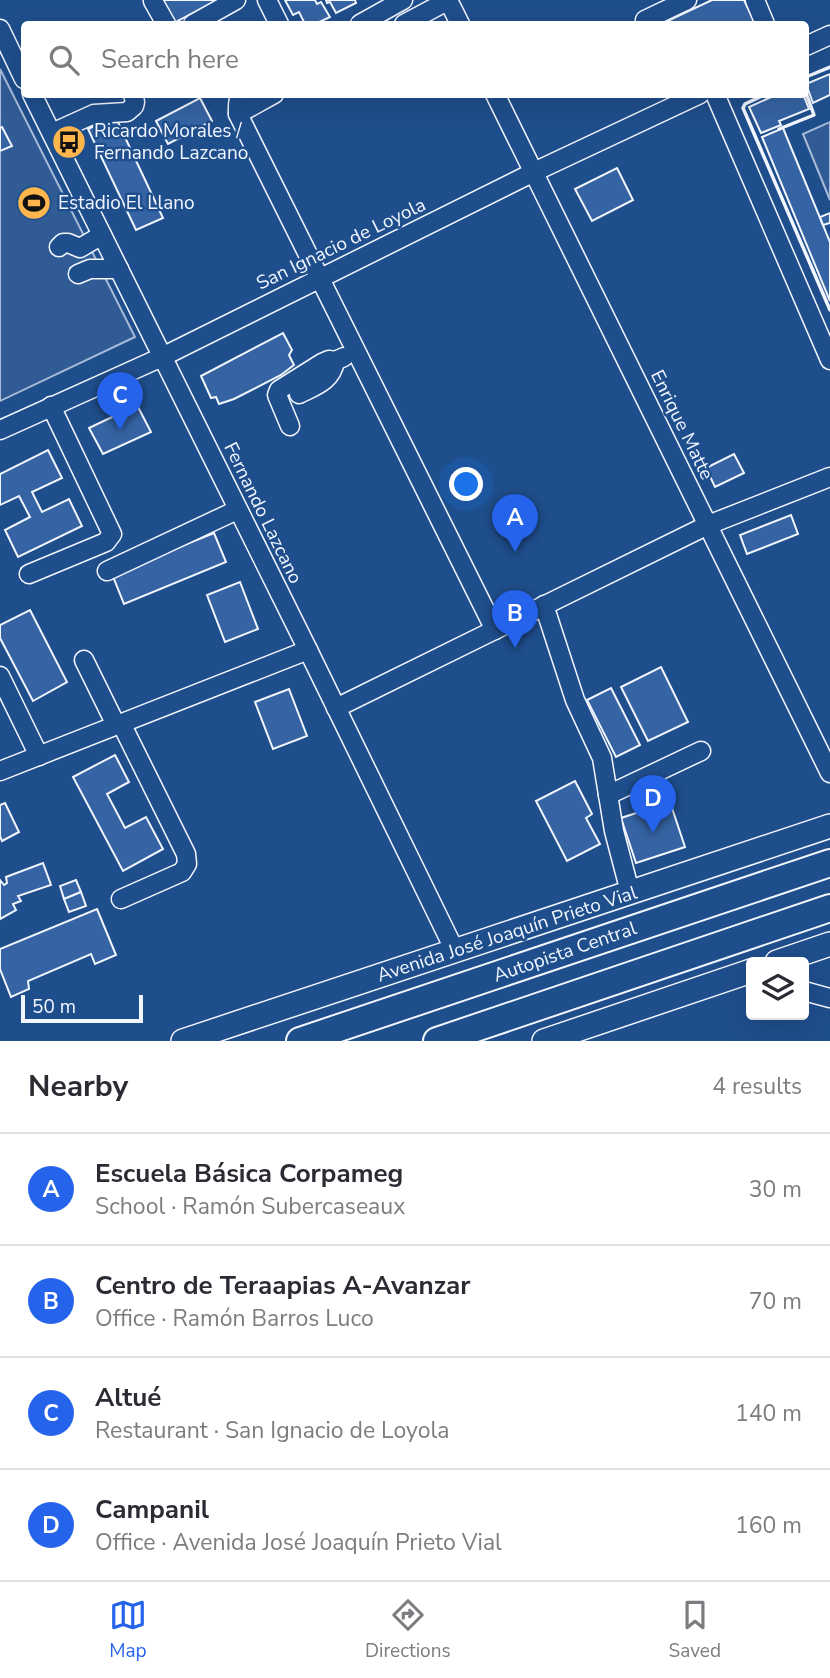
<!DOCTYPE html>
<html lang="en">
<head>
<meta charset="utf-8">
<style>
  body { margin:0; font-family:"Nunito Sans",sans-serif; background:#f2f2f3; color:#2b2b33 }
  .controls { position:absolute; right:21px; bottom:21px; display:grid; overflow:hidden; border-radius:7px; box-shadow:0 7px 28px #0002 }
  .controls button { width:63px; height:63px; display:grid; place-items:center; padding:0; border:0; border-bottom:2px solid #e1e1e2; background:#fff; color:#2b2b33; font:35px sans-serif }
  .scale { position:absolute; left:21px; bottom:18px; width:122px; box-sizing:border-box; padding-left:7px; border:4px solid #f2f6ff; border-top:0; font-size:19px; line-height:24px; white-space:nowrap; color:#f2f6ff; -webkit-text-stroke:5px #1f4e8c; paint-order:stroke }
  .you { position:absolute; left:467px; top:485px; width:24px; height:24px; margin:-18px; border:5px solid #fff; border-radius:50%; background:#1a73e8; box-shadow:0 0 0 10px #1a73e833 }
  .badge { display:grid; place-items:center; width:46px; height:46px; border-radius:50%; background:#2563eb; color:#fff; font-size:23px; font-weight:700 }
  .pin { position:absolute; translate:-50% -58px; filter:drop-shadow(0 2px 4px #0008) }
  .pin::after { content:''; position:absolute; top:37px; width:24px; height:21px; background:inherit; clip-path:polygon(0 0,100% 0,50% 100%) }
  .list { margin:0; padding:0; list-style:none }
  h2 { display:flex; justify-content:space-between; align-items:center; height:91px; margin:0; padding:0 28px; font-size:30px }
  h2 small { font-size:23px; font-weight:400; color:#7c7c81 }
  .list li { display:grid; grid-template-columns:46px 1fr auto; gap:21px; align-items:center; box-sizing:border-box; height:112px; padding:0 28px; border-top:2px solid #e1e1e2 }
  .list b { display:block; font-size:26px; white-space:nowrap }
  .list p { margin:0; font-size:23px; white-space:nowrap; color:#7c7c81 }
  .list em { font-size:23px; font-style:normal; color:#7c7c81 }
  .icon { flex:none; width:38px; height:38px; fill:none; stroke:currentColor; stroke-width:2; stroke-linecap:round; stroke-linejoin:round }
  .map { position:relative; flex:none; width:830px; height:1041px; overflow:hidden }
  .search { position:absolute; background:#fff; box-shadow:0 7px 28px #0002; left:21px; right:21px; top:21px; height:77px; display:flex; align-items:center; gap:18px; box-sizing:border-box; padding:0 24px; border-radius:7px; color:#7c7c81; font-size:26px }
  .sheet { height:539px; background:#fff }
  nav { display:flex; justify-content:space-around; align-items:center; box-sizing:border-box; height:98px; border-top:2px solid #e1e1e2; background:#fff; font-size:19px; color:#7c7c81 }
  nav a { display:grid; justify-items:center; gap:4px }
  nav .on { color:#2563eb }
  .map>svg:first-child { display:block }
</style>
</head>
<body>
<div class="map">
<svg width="830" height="1041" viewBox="0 0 830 1041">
  <rect width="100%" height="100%" fill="#1f4e8c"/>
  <g fill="#305b95" stroke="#a8bbd7" stroke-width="2">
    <polygon points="0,69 135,337 0,401"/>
    <polygon points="830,122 830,200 803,134"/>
  </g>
  <g fill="#3563a3" stroke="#f2f6ff" stroke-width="2">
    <polygon points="160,0 218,0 172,24"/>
    <polygon points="285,0 315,0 317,4 321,2 330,17 315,24 305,24 299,12 293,15"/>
    <polygon points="326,0 355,0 356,3 336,13 330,2 327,3"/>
    <polygon points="712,0 744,0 754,21 748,24 661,24"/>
    <polygon points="830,74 830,95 813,103 806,84"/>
    <polygon points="778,94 803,94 809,109 779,121 781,125 761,133 749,107"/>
    <polygon points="200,98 212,121 168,144 156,121"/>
    <polygon points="115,116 163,218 136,230 88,129"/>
    <polygon points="2,127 12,146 0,151 0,128"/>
    <polygon points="783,128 830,242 830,301 762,137"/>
    <polygon points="617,168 633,200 592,221 575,189"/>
    <polygon points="830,213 830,223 823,225 820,217"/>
    <polygon points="283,333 292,350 289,355 294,365 281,375 234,399 219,404 216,397 211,398 201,376"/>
    <polygon points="137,405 151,432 103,454 89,428"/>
    <polygon points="48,450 62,478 32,492 42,512 69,499 82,526 18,557 5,530 30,517 19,496 0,505 0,474"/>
    <polygon points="734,454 744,473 715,487 706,468"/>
    <polygon points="791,515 798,534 747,554 740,535"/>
    <polygon points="214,533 226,562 124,604 112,574"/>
    <polygon points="240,582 258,629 225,642 207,595"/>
    <polygon points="30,610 67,682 33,701 0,638 0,625"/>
    <polygon points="661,667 688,722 648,741 621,687"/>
    <polygon points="611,688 640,745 616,757 587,700"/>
    <polygon points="289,689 307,736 273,749 255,702"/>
    <polygon points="115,755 129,782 107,794 125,828 146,817 163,849 123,871 73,777"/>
    <polygon points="575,781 592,814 586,818 600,844 567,861 536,801"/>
    <polygon points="670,802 685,847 636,863 621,818"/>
    <polygon points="5,803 19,832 2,841 0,836 0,805"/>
    <polygon points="43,863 51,885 18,896 21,901 13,904 16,910 0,919 0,880 4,885 7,883 6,877"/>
    <polygon points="76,880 81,892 64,899 60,886"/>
    <polygon points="81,892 86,906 69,912 64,899"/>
    <polygon points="97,909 116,955 95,964 91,954 28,981 29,989 11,997 0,969 0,949"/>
  </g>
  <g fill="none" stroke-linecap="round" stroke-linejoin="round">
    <g stroke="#f2f6ff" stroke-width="21">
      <g id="minor">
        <polyline points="267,0 279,24"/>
        <polyline points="448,0 460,24"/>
        <polyline points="755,0 765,24"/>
        <polyline points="153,1 166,24"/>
        <polyline points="645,20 687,0"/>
        <polyline points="193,24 236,0"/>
        <polyline points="360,24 403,0"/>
        <polyline points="404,24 449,0"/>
        <polyline points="0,29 24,79"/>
        <polyline points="806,46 830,35"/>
        <polyline points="32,94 308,650 455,951"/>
        <path d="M242 94C237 100 238 107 238 114L495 630"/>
        <polyline points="495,94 830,773"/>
        <polyline points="715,94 830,360"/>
        <polyline points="238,114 274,94"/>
        <polyline points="52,133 94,114 127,112 134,106 135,102 133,94"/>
        <polyline points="59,247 63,243 68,243 80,248 102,235"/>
        <polyline points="78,274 90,269 119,269"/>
        <path d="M299 394C315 386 332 381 335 361L344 357"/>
        <polyline points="290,426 277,395 279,390 322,363 329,360 335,361"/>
        <polyline points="0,430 162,357 534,172 700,94"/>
        <polyline points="107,571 237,510"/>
        <polyline points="29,574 106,542 112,534 51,406"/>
        <polyline points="544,605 575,700 602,758 614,831 630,892"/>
        <polyline points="84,660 116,725"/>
        <polyline points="0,676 39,756"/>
        <polyline points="336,708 708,525 830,477"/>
        <polyline points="0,771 308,650"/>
        <polyline points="608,795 701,751"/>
        <polyline points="121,899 182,872 187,864 186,854 121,723"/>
        <polyline points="804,991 830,998"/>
      </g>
    </g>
    <g stroke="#f2f6ff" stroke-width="26">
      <g id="major">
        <polyline points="777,962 830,944"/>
        <polyline points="183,1041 830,826"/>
        <polyline points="544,1041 751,971"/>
      </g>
    </g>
    <g stroke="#f2f6ff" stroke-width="30">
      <g id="highway">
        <polyline points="300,1041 830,863"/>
        <polyline points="437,1041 830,908"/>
      </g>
    </g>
    <use href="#minor" stroke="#1f4e8c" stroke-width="18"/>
    <use href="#major" stroke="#1f4e8c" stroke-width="23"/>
    <use href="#highway" stroke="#1f4e8c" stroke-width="26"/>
    <g stroke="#f2f6ff" stroke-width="3.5">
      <polyline points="806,77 830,67"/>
      <polyline points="766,94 745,104 743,108 830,310"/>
      <polyline points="779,129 814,115 806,93"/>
    </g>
  </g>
  <defs>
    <g id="bus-disc" transform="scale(1.75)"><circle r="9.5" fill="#ffb74d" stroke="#1f4e8c"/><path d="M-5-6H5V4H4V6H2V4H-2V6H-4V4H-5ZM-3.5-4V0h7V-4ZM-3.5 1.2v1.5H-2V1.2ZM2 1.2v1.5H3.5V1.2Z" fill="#111"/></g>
    <g id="stadium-disc" transform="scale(1.75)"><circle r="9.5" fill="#ffb74d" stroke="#1f4e8c"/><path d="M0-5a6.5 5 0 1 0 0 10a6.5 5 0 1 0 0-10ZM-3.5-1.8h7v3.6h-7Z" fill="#111"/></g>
  </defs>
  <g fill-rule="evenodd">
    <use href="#bus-disc" x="69" y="142"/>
    <use href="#stadium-disc" x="34" y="203"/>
  </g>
  <g text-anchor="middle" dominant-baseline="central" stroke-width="5" stroke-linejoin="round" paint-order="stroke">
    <g font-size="19" fill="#f2f6ff" stroke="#1f4e8c" text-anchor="start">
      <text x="94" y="131">Ricardo Morales /<tspan x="94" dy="22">Fernando Lazcano</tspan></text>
      <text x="58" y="203">Estadio El Llano</text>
    </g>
    <g font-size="19" fill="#f2f6ff" stroke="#1f4e8c">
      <text transform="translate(341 244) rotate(-26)">San Ignacio de Loyola</text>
      <text transform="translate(682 425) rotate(64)">Enrique Matte</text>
      <text transform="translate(263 513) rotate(64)">Fernando Lazcano</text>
      <text transform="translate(507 934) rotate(-18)">Avenida José Joaquín Prieto Vial</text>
      <text transform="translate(565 952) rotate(-19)">Autopista Central</text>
    </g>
  </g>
</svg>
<div class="controls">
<button><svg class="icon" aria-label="layers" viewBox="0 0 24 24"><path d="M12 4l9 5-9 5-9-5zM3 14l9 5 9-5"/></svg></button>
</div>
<div class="scale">50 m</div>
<div class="you"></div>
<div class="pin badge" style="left:515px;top:552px">A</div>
<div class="pin badge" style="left:515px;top:648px">B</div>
<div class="pin badge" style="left:120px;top:430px">C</div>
<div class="pin badge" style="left:653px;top:833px">D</div>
<div class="search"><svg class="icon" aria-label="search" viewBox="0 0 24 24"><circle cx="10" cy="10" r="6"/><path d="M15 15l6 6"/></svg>Search here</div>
</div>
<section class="sheet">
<h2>Nearby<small>4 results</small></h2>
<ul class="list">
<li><span class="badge">A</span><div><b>Escuela Básica Corpameg</b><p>School · Ramón Subercaseaux</p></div><em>30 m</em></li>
<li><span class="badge">B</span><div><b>Centro de Teraapias A-Avanzar</b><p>Office · Ramón Barros Luco</p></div><em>70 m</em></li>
<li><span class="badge">C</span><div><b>Altué</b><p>Restaurant · San Ignacio de Loyola</p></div><em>140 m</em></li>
<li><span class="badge">D</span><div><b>Campanil</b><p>Office · Avenida José Joaquín Prieto Vial</p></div><em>160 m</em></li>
</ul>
</section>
<nav>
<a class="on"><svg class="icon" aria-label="map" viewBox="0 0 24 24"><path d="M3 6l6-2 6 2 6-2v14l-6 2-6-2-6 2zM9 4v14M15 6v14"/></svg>Map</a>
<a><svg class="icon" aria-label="directions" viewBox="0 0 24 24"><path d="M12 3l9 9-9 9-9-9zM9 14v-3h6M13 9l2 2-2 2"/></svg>Directions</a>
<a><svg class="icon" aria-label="saved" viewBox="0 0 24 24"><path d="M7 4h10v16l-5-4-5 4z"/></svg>Saved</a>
</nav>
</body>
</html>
